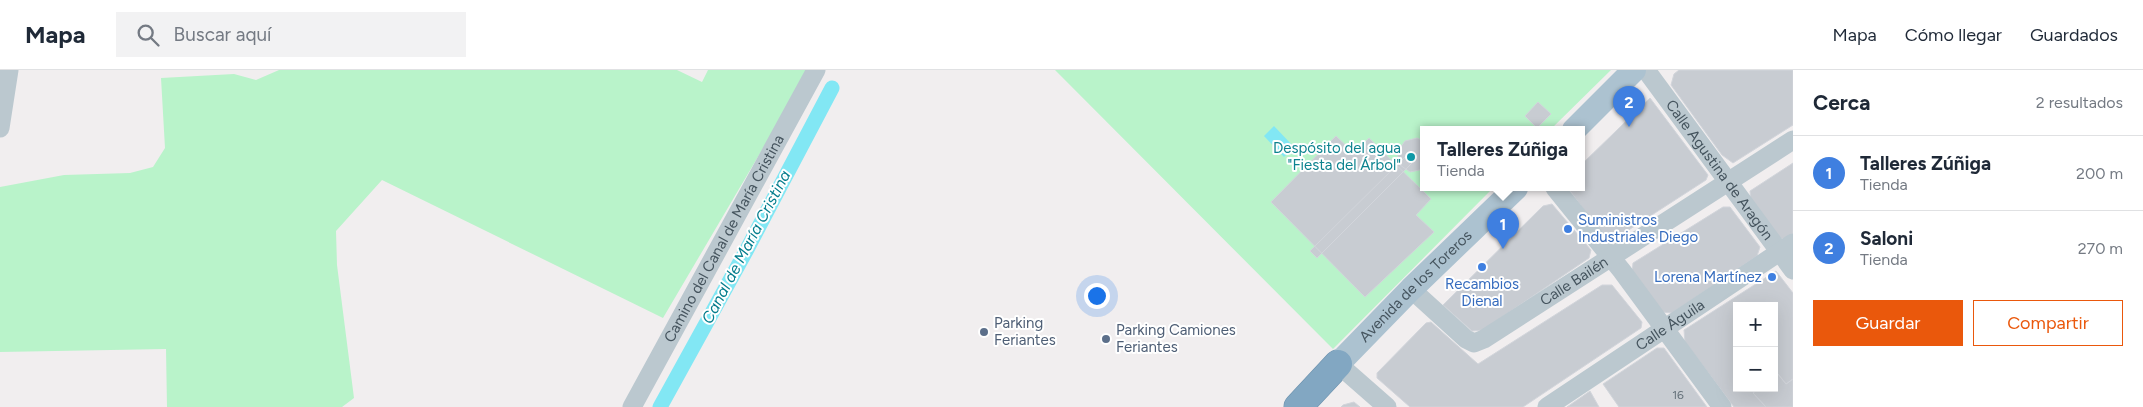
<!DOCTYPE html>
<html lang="es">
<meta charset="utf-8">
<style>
body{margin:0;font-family:Figtree,sans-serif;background:#f2f2f3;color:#1f2937}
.controls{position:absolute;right:15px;bottom:15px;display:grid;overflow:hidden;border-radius:0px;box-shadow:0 5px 20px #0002}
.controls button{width:45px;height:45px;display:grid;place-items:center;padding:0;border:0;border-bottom:1px solid #e0e1e3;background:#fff;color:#1f2937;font:25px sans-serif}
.you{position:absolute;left:1096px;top:225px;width:18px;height:18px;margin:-12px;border:4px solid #fff;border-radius:50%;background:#1a73e8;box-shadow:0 0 0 8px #1a73e833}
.badge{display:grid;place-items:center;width:32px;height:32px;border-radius:50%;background:#ea580c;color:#fff;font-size:16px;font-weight:700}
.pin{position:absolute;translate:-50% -41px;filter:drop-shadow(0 1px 2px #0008)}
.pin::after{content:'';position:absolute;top:26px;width:18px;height:15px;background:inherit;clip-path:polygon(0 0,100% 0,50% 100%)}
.popup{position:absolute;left:1420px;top:56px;width:165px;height:65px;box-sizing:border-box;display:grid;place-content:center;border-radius:0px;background:#fff;filter:drop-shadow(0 1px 4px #0005);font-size:16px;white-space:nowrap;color:#747a83}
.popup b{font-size:19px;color:#1f2937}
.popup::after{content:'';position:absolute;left:50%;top:100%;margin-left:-10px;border:10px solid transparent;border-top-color:#fff}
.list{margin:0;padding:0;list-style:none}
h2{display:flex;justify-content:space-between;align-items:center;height:65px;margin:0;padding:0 20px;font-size:21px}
h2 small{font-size:16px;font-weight:400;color:#747a83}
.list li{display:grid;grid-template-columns:32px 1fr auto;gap:15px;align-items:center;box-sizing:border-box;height:75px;padding:0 20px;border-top:1px solid #e0e1e3}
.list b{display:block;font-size:19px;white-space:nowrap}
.list p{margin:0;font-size:16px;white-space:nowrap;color:#747a83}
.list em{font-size:16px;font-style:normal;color:#747a83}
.actions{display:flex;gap:10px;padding:15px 20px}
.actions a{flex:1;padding:11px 0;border:1px solid #ea580c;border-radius:0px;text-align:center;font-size:18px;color:#ea580c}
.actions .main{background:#ea580c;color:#fff}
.icon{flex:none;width:28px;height:28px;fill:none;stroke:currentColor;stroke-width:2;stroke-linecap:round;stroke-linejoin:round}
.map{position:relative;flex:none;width:1793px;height:337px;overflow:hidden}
header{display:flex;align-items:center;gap:30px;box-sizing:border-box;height:70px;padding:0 25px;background:#fff;border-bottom:1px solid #e0e1e3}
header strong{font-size:24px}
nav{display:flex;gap:28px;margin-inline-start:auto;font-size:18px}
.search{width:350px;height:45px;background:#f2f2f3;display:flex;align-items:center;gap:12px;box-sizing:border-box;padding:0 18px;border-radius:0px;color:#747a83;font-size:19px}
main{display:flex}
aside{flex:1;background:#fff}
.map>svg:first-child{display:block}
</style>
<header>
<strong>Mapa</strong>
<div class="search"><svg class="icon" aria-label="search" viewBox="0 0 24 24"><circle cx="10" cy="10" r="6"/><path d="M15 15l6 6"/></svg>Buscar aquí</div>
<nav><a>Mapa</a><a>Cómo llegar</a><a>Guardados</a></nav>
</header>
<main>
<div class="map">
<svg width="1793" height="337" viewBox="0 0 1793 337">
<rect width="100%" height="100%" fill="#f1eeef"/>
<path fill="#b9f3ca" d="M279,0H677L702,12L708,0H809L663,248L382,110L336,161L337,195L354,328L342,337H167L166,279L0,282V117L64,105L130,103L153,97L165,78L161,8L234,4L256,10Z
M1055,0H1611L1550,60H1424V118H1493L1333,279Z"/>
<path fill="#82e7f4" d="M1274,56L1294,77L1284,87L1264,66Z"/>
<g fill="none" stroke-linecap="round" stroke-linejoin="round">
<path stroke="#82e7f4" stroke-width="15" d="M660,337L745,183L832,18"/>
</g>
<path fill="#c8ccd2" stroke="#d2d5db" d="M1679,0H1793V55L1733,93L1722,85L1671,15L1674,4Z
M1650,28L1708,105L1706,110L1610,172L1604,168L1568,118H1582V94Z
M1538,32L1551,44L1537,58L1525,46Z
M1336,66L1354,83L1369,68L1431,129L1416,145L1434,162L1365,227L1271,132Z
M1417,68L1424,71V99L1410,102L1400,95L1397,82L1405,71Z
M1406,86L1412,93L1317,188L1310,181Z
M1793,93V164L1787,168L1779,169L1751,131L1750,121Z
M1552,134L1591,180L1589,188L1483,260L1472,261L1443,235L1543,136Z
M1723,137H1730L1760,177L1757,186L1672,243L1662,242L1632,203L1633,193Z
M1776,201L1793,223V309L1786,314L1778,304L1774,307V236H1737V318H1759L1753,323L1766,337H1734L1685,272L1684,260Z
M1602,215H1612L1642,252L1641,258L1523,337H1410L1377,308V303L1426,253L1431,252L1478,294Z
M1657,278H1664L1707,337H1619L1603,314Z
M1778,304L1786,314L1793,309V337H1766L1753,323L1759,318H1774V307Z
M1590,321L1599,337H1567Z
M1354,332L1360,337H1341L1343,335Z"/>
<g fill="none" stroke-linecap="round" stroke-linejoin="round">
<g stroke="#6d92ae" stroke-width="29">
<path id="highway" d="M1298,337L1338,294"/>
</g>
<g stroke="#bbc8cf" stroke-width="19">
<path id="s1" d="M1646,0L1793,200"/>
<path d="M0,58L9,0"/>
<path d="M1555,118L1622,201L1722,337"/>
<path id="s2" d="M1411,219L1466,269L1474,273L1484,269L1793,70"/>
<path d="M1338,294L1387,337"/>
<path id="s3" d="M632,337L816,0"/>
<path id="s4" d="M1547,337L1793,173"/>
</g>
<g stroke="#acc2d0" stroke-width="24">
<path d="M1574,60L1634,0"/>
<path id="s5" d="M1338,294L1411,219L1516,118"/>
</g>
<use href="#highway" stroke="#82a7c2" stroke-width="28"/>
</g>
<circle fill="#0f9aa8" stroke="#fff" stroke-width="2" cx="1411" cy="87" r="5"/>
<g fill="#3f7fe0" stroke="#fff" stroke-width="2">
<circle cx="1568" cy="159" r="5"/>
<circle cx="1482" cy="197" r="5"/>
<circle cx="1772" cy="207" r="5"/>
</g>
<g fill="#5c6f8a" stroke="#fff" stroke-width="2">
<circle cx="984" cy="262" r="5"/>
<circle cx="1106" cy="269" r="5"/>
</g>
<g text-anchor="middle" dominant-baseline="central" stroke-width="4" stroke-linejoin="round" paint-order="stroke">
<g font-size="12" fill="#66727b">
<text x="1678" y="325">16</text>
</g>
<g font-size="15" fill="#0d838f" stroke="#fff" text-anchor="end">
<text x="1401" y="78">Despósito del agua<tspan x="1401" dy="17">"Fiesta del Árbol"</tspan></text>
</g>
<g font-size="15" fill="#45545e" stroke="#fff">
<text stroke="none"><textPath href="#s1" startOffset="124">Calle Agustina de Aragón</textPath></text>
<text stroke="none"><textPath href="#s3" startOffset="192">Camino del Canal de María Cristina</textPath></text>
<text stroke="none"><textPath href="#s2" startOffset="201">Calle Bailén</textPath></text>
<text stroke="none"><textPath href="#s5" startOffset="110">Avenida de los Toreros</textPath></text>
<text stroke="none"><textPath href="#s4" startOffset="148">Calle Águila</textPath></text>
</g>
<g font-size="15" fill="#366cbe" stroke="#fff" text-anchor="start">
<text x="1578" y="150">Suministros<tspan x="1578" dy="17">Industriales Diego</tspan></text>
<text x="1762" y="207" text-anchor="end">Lorena Martínez</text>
<text x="1482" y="214" text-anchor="middle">Recambios<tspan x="1482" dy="17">Dienal</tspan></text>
</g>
<g font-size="15" fill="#4e5e75" stroke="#fff" text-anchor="start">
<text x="994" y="253">Parking<tspan x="994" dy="17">Feriantes</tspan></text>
<text x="1116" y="260">Parking Camiones<tspan x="1116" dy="17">Feriantes</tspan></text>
</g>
<g font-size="16" font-style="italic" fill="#047d8d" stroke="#fff">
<text transform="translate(746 177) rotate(-62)">Canal de María Cristina</text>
</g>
</g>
</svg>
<div class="controls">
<button>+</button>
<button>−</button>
</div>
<div class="you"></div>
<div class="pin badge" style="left:1503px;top:179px;background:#3f7fe0">1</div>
<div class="popup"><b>Talleres Zúñiga</b>Tienda</div>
<div class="pin badge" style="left:1629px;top:57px;background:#3f7fe0">2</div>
</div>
<aside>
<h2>Cerca<small>2 resultados</small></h2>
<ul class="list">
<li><span class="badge" style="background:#3f7fe0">1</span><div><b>Talleres Zúñiga</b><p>Tienda</p></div><em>200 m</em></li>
<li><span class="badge" style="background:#3f7fe0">2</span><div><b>Saloni</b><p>Tienda</p></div><em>270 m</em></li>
</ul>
<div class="actions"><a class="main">Guardar</a><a>Compartir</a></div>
</aside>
</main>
